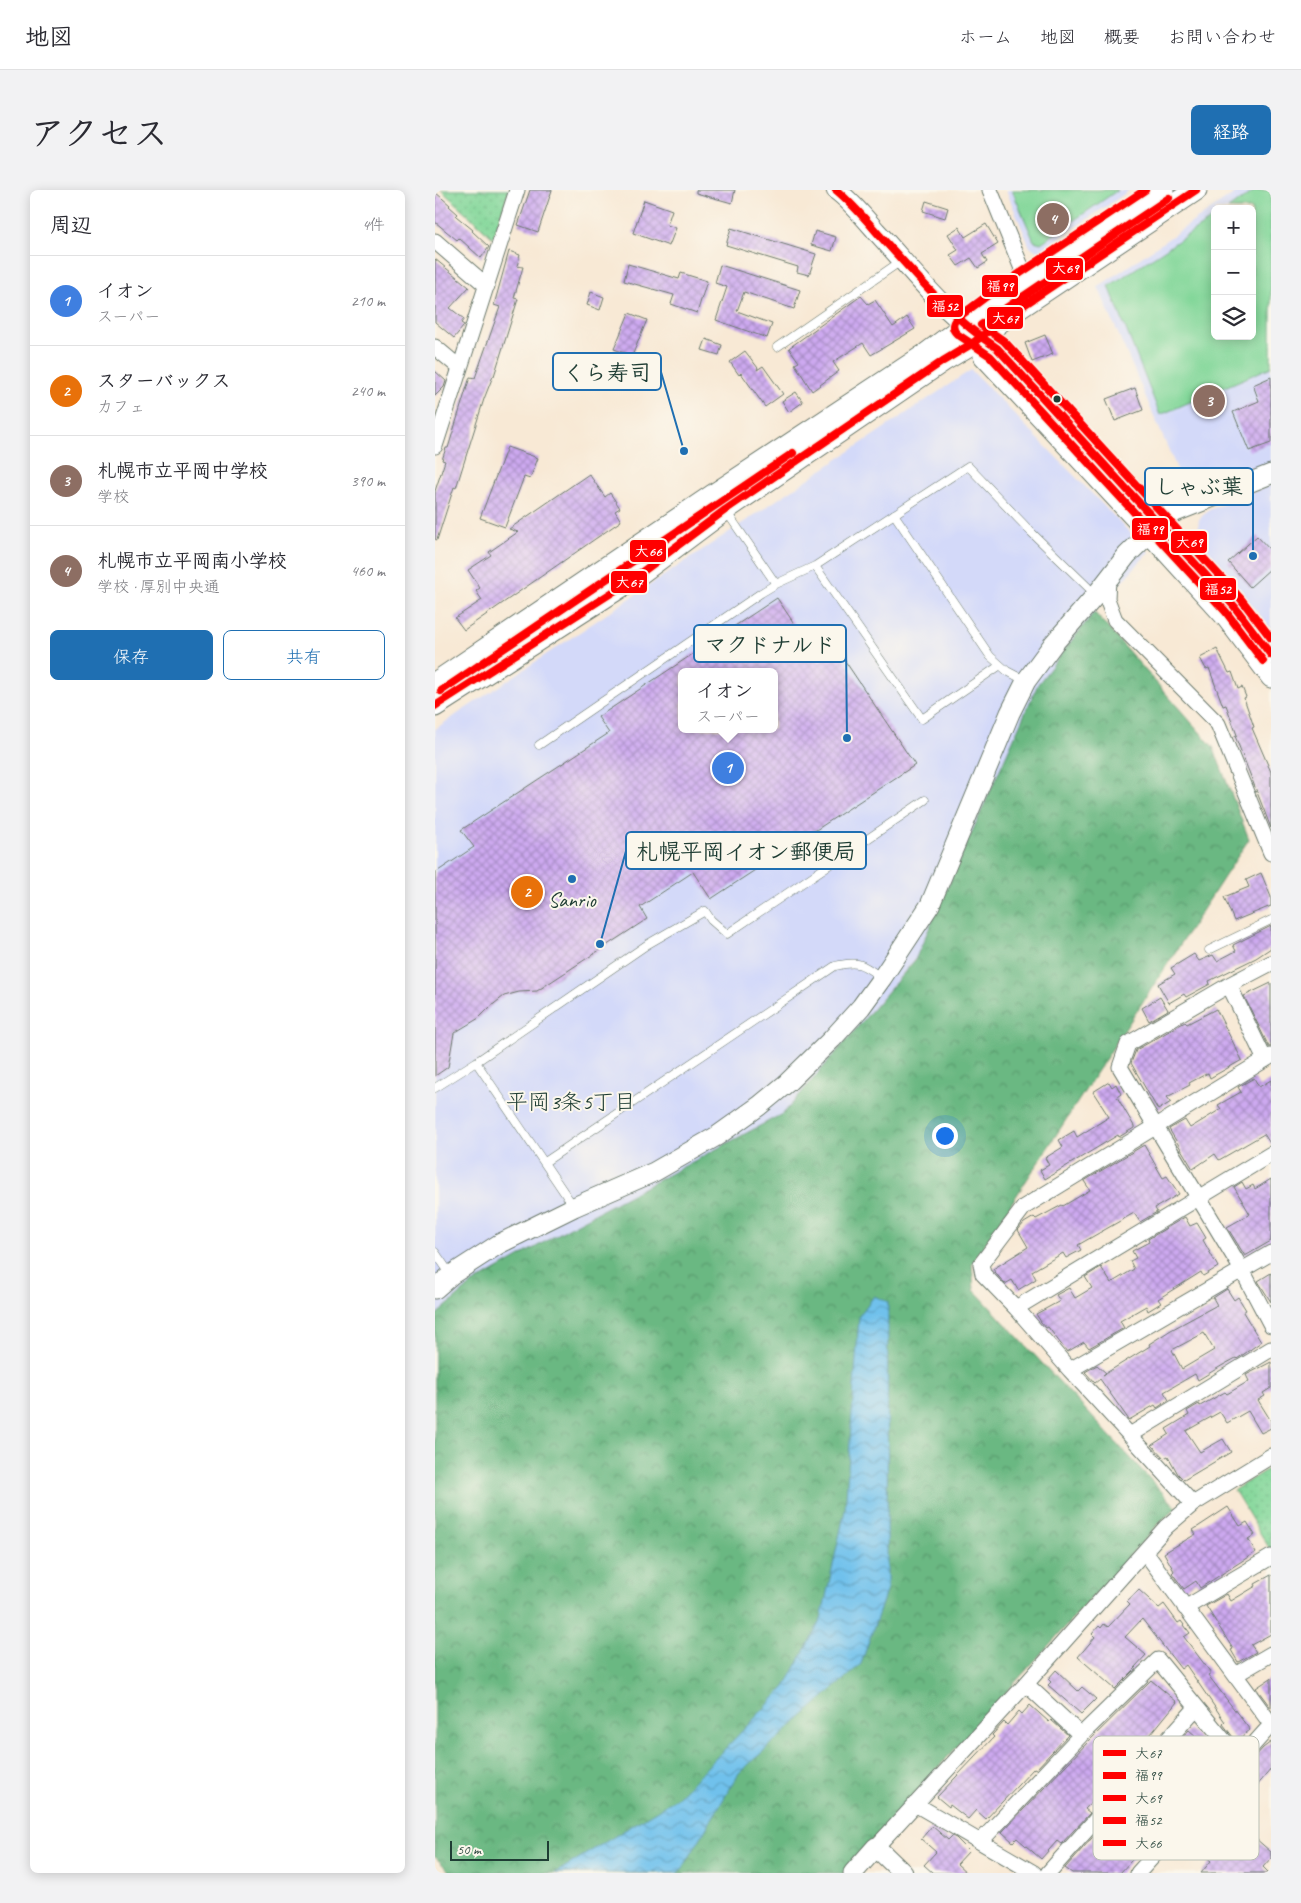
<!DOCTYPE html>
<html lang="ja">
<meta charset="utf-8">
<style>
body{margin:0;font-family:Caveat,"Klee One",sans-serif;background:#f2f2f3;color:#2b2b33}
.controls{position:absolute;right:15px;top:15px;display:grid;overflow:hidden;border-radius:8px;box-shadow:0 2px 12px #0003}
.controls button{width:45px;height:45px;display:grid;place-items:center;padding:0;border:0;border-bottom:1px solid #e1e1e2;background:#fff;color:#2b2b33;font:25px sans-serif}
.scale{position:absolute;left:15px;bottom:12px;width:99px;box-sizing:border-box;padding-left:5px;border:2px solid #1f3d34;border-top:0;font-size:14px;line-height:18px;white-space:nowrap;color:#1f3d34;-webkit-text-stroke:4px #fbf7ec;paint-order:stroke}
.you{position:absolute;left:509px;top:945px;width:18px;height:18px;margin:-12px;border:4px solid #fff;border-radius:50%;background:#1a73e8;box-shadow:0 0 0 8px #1a73e833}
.badge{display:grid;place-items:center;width:32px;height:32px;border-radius:50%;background:#1f6fb2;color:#fff;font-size:16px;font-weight:700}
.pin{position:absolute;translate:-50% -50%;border:2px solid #fff;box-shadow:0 1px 5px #0006}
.popup{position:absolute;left:243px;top:478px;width:100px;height:65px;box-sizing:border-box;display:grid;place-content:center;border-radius:8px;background:#fff;filter:drop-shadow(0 1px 4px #0005);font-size:16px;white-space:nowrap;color:#7c7c81}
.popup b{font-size:19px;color:#2b2b33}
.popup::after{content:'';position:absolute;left:50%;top:100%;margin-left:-10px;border:10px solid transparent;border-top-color:#fff}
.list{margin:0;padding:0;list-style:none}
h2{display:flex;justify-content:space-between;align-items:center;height:65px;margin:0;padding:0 20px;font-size:21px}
h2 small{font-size:16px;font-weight:400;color:#7c7c81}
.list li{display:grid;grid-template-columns:32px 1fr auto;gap:15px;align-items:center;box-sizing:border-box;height:90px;padding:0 20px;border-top:1px solid #e1e1e2}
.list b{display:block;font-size:19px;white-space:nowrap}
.list p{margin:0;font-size:16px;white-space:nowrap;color:#7c7c81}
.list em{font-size:16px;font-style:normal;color:#7c7c81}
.actions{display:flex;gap:10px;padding:15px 20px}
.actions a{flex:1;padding:11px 0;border:1px solid #1f6fb2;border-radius:8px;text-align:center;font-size:18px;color:#1f6fb2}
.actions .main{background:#1f6fb2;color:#fff}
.icon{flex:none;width:28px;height:28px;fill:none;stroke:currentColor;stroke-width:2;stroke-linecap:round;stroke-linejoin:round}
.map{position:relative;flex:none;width:836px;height:1683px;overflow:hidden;border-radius:8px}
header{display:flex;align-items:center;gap:30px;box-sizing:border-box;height:70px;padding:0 25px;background:#fff;border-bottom:1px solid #e1e1e2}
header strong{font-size:24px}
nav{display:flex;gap:28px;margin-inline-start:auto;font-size:18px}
.intro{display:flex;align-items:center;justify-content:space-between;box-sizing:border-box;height:120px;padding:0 30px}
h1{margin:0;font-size:35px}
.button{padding:12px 22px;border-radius:8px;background:#1f6fb2;color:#fff;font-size:18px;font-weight:700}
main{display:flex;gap:30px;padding:0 30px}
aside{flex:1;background:#fff;border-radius:8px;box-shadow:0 2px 12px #0003}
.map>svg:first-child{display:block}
</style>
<header>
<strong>地図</strong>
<nav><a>ホーム</a><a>地図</a><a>概要</a><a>お問い合わせ</a></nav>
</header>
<div class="intro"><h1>アクセス</h1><a class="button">経路</a></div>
<main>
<aside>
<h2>周辺<small>4件</small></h2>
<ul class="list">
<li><span class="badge" style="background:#3f7fe0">1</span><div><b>イオン</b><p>スーパー</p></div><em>210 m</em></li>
<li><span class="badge" style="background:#e8710a">2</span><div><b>スターバックス</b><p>カフェ</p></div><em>240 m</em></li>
<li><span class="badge" style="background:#8d6e63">3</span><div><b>札幌市立平岡中学校</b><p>学校</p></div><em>390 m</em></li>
<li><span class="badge" style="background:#8d6e63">4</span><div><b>札幌市立平岡南小学校</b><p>学校 · 厚別中央通</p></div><em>460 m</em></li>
</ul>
<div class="actions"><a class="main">保存</a><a>共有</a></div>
</aside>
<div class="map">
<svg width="836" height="1683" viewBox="0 0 836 1683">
<defs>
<pattern id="forest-crowns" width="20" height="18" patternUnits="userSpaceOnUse" patternTransform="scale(1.25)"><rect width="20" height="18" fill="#6ab882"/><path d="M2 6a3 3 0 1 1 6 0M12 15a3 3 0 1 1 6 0" fill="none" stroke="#57976b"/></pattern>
<pattern id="park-dots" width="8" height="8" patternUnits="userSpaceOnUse" patternTransform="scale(1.25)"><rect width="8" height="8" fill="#83d79a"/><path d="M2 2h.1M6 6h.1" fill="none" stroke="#71b985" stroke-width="1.8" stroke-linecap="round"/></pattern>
<pattern id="water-waves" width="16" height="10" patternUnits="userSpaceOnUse" patternTransform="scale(1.25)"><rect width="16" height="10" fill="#70c1ec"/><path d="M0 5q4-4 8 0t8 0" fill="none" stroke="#5b9ec0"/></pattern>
<pattern id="building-cross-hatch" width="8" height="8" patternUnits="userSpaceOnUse" patternTransform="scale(1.25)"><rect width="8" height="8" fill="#cda9f0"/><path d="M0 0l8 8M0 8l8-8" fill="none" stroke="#a68bc3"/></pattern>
</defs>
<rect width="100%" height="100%" fill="#fbf7ec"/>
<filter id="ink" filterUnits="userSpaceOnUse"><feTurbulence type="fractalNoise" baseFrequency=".02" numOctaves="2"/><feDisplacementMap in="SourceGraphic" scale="10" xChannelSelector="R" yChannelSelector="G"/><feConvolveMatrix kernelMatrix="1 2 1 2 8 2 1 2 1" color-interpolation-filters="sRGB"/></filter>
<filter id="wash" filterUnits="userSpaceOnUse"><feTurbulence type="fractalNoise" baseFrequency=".0096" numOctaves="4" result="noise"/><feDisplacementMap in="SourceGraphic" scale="20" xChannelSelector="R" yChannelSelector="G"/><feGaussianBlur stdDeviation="1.12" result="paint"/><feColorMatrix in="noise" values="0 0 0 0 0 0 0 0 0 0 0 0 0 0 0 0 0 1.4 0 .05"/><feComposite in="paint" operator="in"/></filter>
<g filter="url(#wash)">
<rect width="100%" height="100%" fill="#f8e9d5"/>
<path fill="#d3d9f9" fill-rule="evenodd" d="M571,0H695L604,62L595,57Z
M804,0H836V276L755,309L663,97ZM780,19H817V146H780Z
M536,180L714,362L659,422L603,494L480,769L349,923L137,1036L37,1094L0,1126V539ZM247,482H339V539H247Z
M836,295V439L770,358L762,344L764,329L774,320Z"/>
<path fill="#83d79a" stroke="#518a67" d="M577,0H683L606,53L599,51Z
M821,0H836V177L725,225L674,96L780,27V146H817V19H793Z"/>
<path fill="url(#forest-crowns)" stroke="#447a5b" d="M659,422L778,557L814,649L537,1074L539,1100L742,1318L727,1330L408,1683H16L0,1667V1126L37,1094L137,1036L349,923L480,770L603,494Z"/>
<path fill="url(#park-dots)" stroke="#518a67" d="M6,0H74L58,48Z
M836,1277V1361L799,1300Z"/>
<path fill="url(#water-waves)" stroke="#487f90" d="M439,1106L453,1112L452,1399L426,1474L304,1583L248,1678L242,1683H120L242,1608L350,1497L386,1429L410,1320L424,1126Z"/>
<g id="blocks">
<path fill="url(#building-cross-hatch)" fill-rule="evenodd" d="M95,0H117L103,42L83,35Z
M261,0H300L297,13L261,3Z
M0,2L15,15L14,16L23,24L21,26L38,40L37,41L54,57L46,68L24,48L22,50L0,32Z
M209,10L237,20L232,35L241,38L234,56L198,43Z
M491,11L513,18L510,28L488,21Z
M551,34L563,54L547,64L552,72L543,78L536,68L523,76L515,65L523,60L513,44L524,37L530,47Z
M296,38L381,64L374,85L362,82L363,77L291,55Z
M380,41L401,47L397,61L376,55Z
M74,61L85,65L82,76L88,77L79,108L83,109L59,186H58L49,209L21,298L19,297L2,350L0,349V301L10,271L7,270L11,258H13L35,187L40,188L65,117L59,115Z
M0,69L34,97L15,118L29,129L26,133L29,135L28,137L19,148L0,132Z
M193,74L244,89L246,83L272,91L262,123L236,114L239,105L189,91Z
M285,75L365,100L359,119L309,102L302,121L337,134L332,148L281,130L292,97L280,93Z
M156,102L169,107L165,120L152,115Z
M426,106L433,114L440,110L458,137L472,127L480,139L436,165L428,153L398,172L404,181L377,201L360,174L364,172L354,158Z
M194,123L212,130L197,166L179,159Z
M610,145L618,164L597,172L590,153Z
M271,149L287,155L284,165L267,160Z
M310,161L323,178L322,180L328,176L348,204L330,217L306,183L304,185L295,172Z
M0,181L11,191L9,197L0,206Z
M836,187V253L814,261L798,222L824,211L818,195Z
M700,198L708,220L680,231L671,209Z
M361,202L368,212L354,222L347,211Z
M72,257L103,268L95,289L89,287L70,337L45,328Z
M154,284L170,307L175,303L185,318L180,321L186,331L29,440L20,428L47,410L41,401L45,398L33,380L56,365L54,362L83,342L74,339Z
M822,346L836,361V378L815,397L793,372Z
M342,408L384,471L402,459L480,575L276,709L258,682L205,717L212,729L102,801L84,802L69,806L55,817L44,828L19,843L13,877L0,886V683L39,657L26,640L174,543L163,527ZM247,482H339V539H247Z
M782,459L794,483L797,482L803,499L807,497L811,507L809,508L819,537L817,538L836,582V638L800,546L802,545L791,515L788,516L774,478L771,479L765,468Z
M826,683L836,707V716L799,731L789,707L814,697L811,690Z
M836,736V758L821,768L774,791L775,794L751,807L749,804L734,813L723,794L740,784L736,778L759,764L764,771L778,765L782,771L801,761L798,755Z
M836,793V857H834L809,806Z
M725,807L733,820L714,831L707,818Z
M781,819L807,870L775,888L773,883L754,893L755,895L732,907L736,912L723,920L696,873L701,860L750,832L752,834Z
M819,888L824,897L836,890V955L829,944L784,970L780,964L758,979L734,939L750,930L755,938L786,919L783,915L806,902L803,897Z
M674,892L677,897L681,894L686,904L682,907L699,936V938L684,947L683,945L610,989L605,980L614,975L610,968L628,957L624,950L639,941L642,947L674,927L658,902Z
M709,955L728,988L732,986L744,1004L720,1018L722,1022L705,1032L699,1023L643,1055L646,1060L631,1068L628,1063L597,1081L601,1089L583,1100L577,1090L570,1094L563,1086L558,1079L593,1057L583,1040L589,1033L599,1027L601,1029L627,1015L628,1016L655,1000L649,991Z
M836,989V1051L810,1066L792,1037L815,1024L799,997L807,992L811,999L818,995L820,999Z
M750,1027L755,1036L762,1033L771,1048L768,1050L783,1077L768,1086L766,1082L739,1099L723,1109L726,1113L713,1121L711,1116L685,1131L689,1138L654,1158L649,1152L632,1162L613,1137L611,1138L606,1132L601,1124L625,1111L621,1105L634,1098L640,1108L657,1098L650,1087L666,1077L676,1093L699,1079L695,1071L701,1068L697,1061L714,1052L713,1049Z
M836,1083V1112L823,1091Z
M792,1099L799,1110L803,1107L811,1120L808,1122L826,1152L802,1169L801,1168L788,1175L763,1190L760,1184L729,1202L734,1210L722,1218L720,1215L694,1230L665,1189L660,1193L650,1182L662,1175L671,1183L668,1185L715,1156L714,1154L736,1140L782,1115L778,1108ZM769,1143L779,1160L747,1179L737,1160Z
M836,1172V1198L828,1203L830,1206L823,1210L836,1231V1238L826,1243L813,1221L792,1233L785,1222L751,1241L765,1262L788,1249L796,1262L749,1290L743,1284L733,1266L729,1268L717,1255L734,1244L731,1239L754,1225L752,1221L764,1214L765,1216L790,1202L792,1204L814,1191L811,1185Z
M793,1317L805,1336L812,1332L820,1345L813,1349L821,1362L765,1398L761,1391L749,1399L737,1383L739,1381L729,1363L761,1344L758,1340Z
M836,1385V1444L816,1455L821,1462L803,1472L796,1460L798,1459L771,1416L792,1404L796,1411L821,1396L820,1394Z
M704,1400L724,1418L729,1414L743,1433L746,1431L755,1443L749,1447L776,1483L773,1485L815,1540L801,1551L788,1534L790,1532L751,1475L746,1479L707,1429L690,1447L711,1465L700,1477L701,1478L680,1499L643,1467L660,1447L657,1444L664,1436L666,1438L669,1434L673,1437L695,1414L692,1411Z
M621,1480L643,1501L647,1497L661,1509L646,1524L613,1495L616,1492L613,1489Z
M836,1488V1518L821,1498Z
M716,1490L742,1512L707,1555L709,1557L650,1619L655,1623L626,1654L622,1651L606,1669L582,1648L578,1652L567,1642L653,1552Z
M595,1515L614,1532L616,1530L633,1545L601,1579L599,1578L551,1629L541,1620L533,1629L515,1615L514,1617L502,1607L559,1547L557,1545L569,1532L572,1535L584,1521L587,1524Z
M754,1540L769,1553L764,1558L786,1577L776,1587L774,1586L685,1683H637L630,1678Z
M836,1552V1579L796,1627L836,1662V1668L828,1677L834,1683H766L776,1671L748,1647L828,1558Z
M497,1636L513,1650L517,1646L521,1648L534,1661L522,1674L532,1683H498L489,1675L501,1662L486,1649Z"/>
</g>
</g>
<g filter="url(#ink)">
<use href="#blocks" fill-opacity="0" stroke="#6b796c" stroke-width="1"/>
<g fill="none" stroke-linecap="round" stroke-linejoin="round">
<g stroke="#6b796c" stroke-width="9">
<path id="service" d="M342,157L466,71
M291,321L341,394
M459,324L555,466L572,481L591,491
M380,376L487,529L564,476
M104,555L326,403L341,394L380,376L533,276L596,342L661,405
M774,760L836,730
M0,898L41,872
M110,972L400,776C424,770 427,774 447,788
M139,1017L41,872L213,754L270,721L276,730L292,744L490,610
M0,1062L16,1085"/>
</g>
<g stroke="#6b796c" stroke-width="17">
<path id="minor" d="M555,0L592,91
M0,51L52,96
M0,157L25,178
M0,256L82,0
M673,389L672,409L680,430L783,534L836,663
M836,773L794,795L693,854L685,877L807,1080L836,1135
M794,795L830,870
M581,1118L836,964
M635,1180L836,1063
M695,1245L836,1159
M758,1314L635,1180L581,1118L548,1084L546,1074L589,1017L836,866
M710,1362L836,1534
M750,1418L836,1367
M800,1485L836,1464
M591,1494L646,1545
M480,1614L599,1683
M546,1651L646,1545L723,1470L805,1570
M441,1657L591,1494L731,1337L758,1314L836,1266
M613,1683L761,1518
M703,1683L836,1535"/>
</g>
<g stroke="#6b796c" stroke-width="21">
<path id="tertiary" d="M401,0C416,11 429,27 441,41C479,82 513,129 562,158L799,416L836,465
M545,148L548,166L729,360L791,428L836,488
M0,1099L16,1085L64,1054L139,1017L219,982L282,946L324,916L352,893L397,849L426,817L447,788L495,715L575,523L591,491L619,453L661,405L692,365L733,325L836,284
M418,1683L441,1657L468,1683"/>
</g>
<g stroke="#6b796c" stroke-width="23">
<path id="secondary" d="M0,493L278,305L491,164L566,108L728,0
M0,516L195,391L290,320L508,171L538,153L574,125L761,0"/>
</g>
<use href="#service" stroke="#fff" stroke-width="8"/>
<use href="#minor" stroke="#fff" stroke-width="15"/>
<use href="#tertiary" stroke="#fff" stroke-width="19"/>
<use href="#secondary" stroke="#fff" stroke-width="21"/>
<g stroke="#fbf7ec" stroke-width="11">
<path id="bus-1" d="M0,516L195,391L290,320L508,171L538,153L574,125L761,0"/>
</g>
<g stroke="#fbf7ec" stroke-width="11">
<path id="bus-2" d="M710,0L560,100L521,129C517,134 517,139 522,144L555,166L791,422L828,471"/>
</g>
<g stroke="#fbf7ec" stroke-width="11">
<path id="bus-3" d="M734,8L546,135L569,151L806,409L836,448"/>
</g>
<g stroke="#fbf7ec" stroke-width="11">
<path id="bus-4" d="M401,0C418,14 432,31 446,47C483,87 516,128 562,158L799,416L836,465"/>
</g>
<g stroke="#fbf7ec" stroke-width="11">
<path id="bus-5" d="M6,501L358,263"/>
</g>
<use href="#bus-1" stroke="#f00" stroke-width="8"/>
<use href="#bus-2" stroke="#f00" stroke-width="8"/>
<use href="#bus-3" stroke="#f00" stroke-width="8"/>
<use href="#bus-4" stroke="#f00" stroke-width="8"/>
<use href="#bus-5" stroke="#f00" stroke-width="8"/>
</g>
</g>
<circle fill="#1f3d34" stroke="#fbf7ec" stroke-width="2" cx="622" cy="209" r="4.5"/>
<circle fill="#1f6fb2" stroke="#fbf7ec" stroke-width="2" cx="137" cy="689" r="5"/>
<g text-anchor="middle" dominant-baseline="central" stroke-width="4" stroke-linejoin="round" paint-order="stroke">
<g font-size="21" fill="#1f3d34" stroke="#fbf7ec">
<text x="137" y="710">Sanrio</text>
</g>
<g font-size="22" fill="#1f3d34" stroke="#fbf7ec">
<text x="136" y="912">平岡3条5丁目</text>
</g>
</g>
<rect x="658" y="1546" width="166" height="124" rx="8" fill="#fbf7ec" stroke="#b9bfb5" stroke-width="1"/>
<rect x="668" y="1560" width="23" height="6" fill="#f00"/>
<rect x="668" y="1582" width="23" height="7" fill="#f00"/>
<rect x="668" y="1605" width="23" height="6" fill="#f00"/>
<rect x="668" y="1627" width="23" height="7" fill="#f00"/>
<rect x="668" y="1650" width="23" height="6" fill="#f00"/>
<g font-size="14" fill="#1f3d34">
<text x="700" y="1568">大67</text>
<text x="700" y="1590">福99</text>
<text x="700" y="1613">大69</text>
<text x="700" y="1635">福52</text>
<text x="700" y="1658">大66</text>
</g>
<path fill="none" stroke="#1f6fb2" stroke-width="2" d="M249 261L226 182M818 366L818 297M412 548L411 454M165 754L191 661"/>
<g fill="#1f6fb2" stroke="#fbf7ec" stroke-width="2">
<circle cx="249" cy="261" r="5"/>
<circle cx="818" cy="366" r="5"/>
<circle cx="412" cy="548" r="5"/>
<circle cx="165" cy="754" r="5"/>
</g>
<g fill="#fbf7ec" stroke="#1f6fb2" stroke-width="2">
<rect x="118" y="163" width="108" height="37" rx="5"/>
<rect x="710" y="278" width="108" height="37" rx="5"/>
<rect x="259" y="435" width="152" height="37" rx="5"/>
<rect x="191" y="642" width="240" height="37" rx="5"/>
</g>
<g font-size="22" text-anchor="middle" font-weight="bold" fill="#1f3d34">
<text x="172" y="190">くら寿司</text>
<text x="764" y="304">しゃぶ葉</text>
<text x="335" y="462">マクドナルド</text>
<text x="311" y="669">札幌平岡イオン郵便局</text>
</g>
<g stroke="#fbf7ec" stroke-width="2">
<rect x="610" y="67" width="39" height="24" rx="5" fill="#f00"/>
<rect x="546" y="84" width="38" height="24" rx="5" fill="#f00"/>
<rect x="491" y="104" width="38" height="24" rx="5" fill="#f00"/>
<rect x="551" y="116" width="38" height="24" rx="5" fill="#f00"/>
<rect x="696" y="327" width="38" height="24" rx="5" fill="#f00"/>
<rect x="735" y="340" width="38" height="24" rx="5" fill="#f00"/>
<rect x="194" y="349" width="38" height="24" rx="5" fill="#f00"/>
<rect x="175" y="380" width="38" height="24" rx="5" fill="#f00"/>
<rect x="764" y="387" width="38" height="24" rx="5" fill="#f00"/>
</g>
<g font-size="14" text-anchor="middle" font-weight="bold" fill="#fff">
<text x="630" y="83">大69</text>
<text x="565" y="101">福99</text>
<text x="510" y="121">福52</text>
<text x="570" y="133">大67</text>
<text x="715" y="344">福99</text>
<text x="754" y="357">大69</text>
<text x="213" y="366">大66</text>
<text x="194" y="397">大67</text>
<text x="783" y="404">福52</text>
</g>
</svg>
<div class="controls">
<button>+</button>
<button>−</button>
<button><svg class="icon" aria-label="layers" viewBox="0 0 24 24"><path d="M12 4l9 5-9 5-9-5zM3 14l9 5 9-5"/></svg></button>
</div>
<div class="scale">50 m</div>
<div class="you"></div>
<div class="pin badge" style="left:293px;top:578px;background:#3f7fe0">1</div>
<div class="popup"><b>イオン</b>スーパー</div>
<div class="pin badge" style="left:92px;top:702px;background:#e8710a">2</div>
<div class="pin badge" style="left:774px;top:211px;background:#8d6e63">3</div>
<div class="pin badge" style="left:618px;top:29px;background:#8d6e63">4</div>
</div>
</main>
